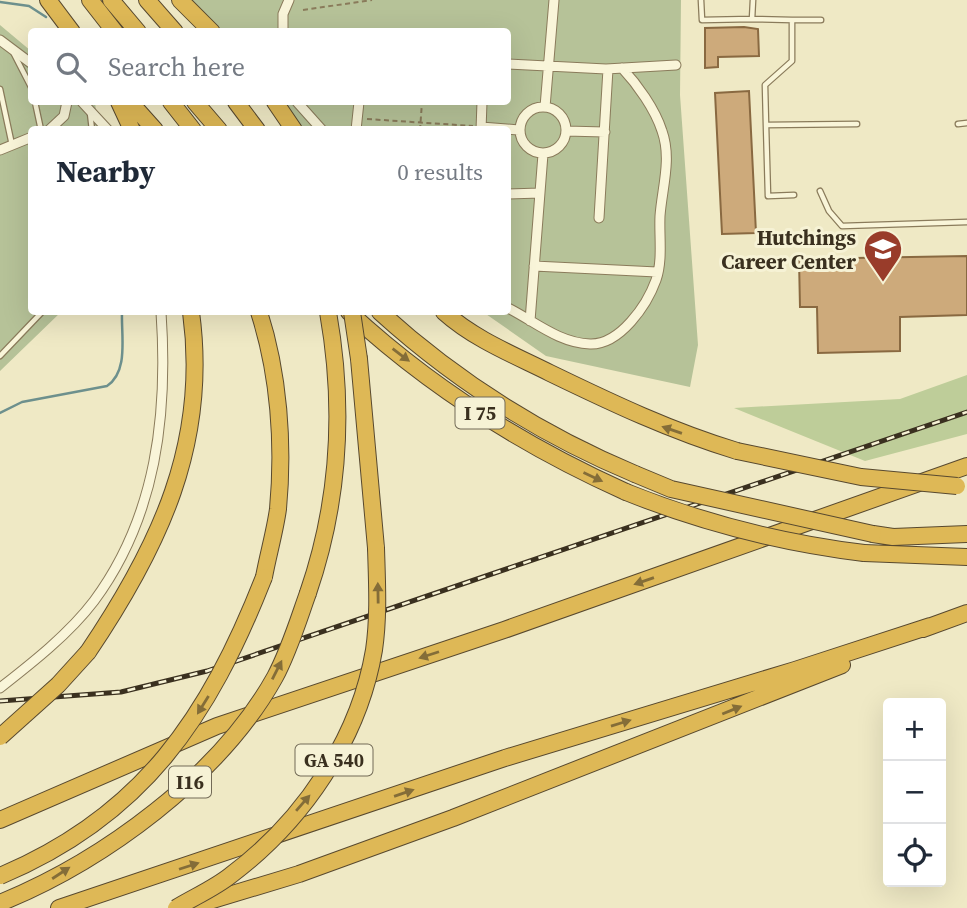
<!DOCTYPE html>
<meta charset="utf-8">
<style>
body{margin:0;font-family:"Source Serif 4",serif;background:#f2f2f3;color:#1f2937}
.controls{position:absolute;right:21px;bottom:21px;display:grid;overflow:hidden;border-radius:7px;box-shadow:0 7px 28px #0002}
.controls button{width:63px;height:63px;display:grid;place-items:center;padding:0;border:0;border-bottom:2px solid #e0e1e3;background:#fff;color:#1f2937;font:35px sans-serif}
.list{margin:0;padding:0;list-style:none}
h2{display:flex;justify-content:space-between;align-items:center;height:91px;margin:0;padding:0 28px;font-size:30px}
h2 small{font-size:23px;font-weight:400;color:#747a83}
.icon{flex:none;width:38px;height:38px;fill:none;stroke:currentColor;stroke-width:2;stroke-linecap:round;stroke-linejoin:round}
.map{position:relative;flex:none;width:967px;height:908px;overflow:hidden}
.search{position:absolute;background:#fff;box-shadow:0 7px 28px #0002;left:28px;top:28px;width:483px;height:77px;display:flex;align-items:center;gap:18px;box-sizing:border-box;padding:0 24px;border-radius:7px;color:#747a83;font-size:26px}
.panel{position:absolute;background:#fff;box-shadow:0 7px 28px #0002;left:28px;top:126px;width:483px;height:189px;border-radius:7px}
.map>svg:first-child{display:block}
</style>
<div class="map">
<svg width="967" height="908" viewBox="0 0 967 908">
<rect width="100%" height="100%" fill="#efe9c5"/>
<path fill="#becd99" d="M967,375V434L865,461L734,408L900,399Z"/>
<path fill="#b6c298" d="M184,0H681L680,95L698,345L690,387L546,356L483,312H508V130L297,129L273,102H508V32L212,31Z
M0,25L31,51L32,102H95L98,129L32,130V312H61L0,371Z"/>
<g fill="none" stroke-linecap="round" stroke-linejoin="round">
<path stroke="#6d908d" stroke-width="2.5" d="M0,2L29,6L46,17
M0,413L22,402L107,386C129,371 121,336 122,312"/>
</g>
<path fill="#cdaa7b" stroke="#896941" stroke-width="2" d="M744,27L758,29L759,56L718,57V67L705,68V28Z
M749,91L756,233L722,234L715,93Z
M967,256V315L900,317V351L818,353L817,307H800L799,259Z"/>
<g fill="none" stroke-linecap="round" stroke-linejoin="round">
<g stroke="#8a7b5b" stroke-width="7">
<path id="lane" d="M701,0L702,20L752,19L753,0
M752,19L792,20
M14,54L32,89
M0,89L12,145
M35,102L41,130
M90,113L92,130
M958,124L967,123
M766,125L765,85L792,61V20H821
M820,191L829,211L842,226L967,222
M794,195L768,196L766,125L857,124
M0,356L42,312"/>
</g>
<g stroke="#8a7b5b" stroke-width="11">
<path id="street" d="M283,32V14L289,0
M0,40L32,64
M508,64L606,69L676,65
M82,102L108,130
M297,102L322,130
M520 130a23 23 0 1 1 46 0a23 23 0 1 1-46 0Z
M545,107L554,0
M481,127L519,130
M49,130L64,116L67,102
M356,130L359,102
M481,130L482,102
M566,131L605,132
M0,150L32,137
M508,194L540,193
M599,218L608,69
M534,266L657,272
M508,308C534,321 559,343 590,344C620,345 647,305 656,280C663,260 659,236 660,216C662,188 672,159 662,131C655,109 637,84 622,68
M530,321L543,154
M0,688C32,663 69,634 94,601C157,516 168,413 161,312"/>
</g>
<g stroke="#58492f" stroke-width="18">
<path id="highway" d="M48,0L72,32
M90,0L115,32
M111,0L138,32
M147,0L175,32
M180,0L212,32
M119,102L132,130
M130,102L155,130
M171,102L193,130
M195,102L219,130
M236,102L257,130
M275,102L294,130
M259,312C279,374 284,444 278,509C275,531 268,555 264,577
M349,312C430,387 526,447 626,492
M380,312C456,381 539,434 635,474
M444,312C474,339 514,355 550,373C612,403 671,431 737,451
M359,359L376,548
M873,534L893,537L967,534
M864,553L967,557
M308,593C340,500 345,408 328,312
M923,629L967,613
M88,652C159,547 209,443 191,312
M0,820L217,726L504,630L967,466
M59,908L505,758L795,670L930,626
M186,908L299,874L453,818L842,665"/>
</g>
<path stroke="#8a7b5b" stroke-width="2" stroke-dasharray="5 3.5" stroke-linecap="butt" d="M303,10L372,0
M367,119L473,126
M420,130L422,102"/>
<use href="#lane" stroke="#f9f5d9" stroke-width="4.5"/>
<use href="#street" stroke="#f9f5d9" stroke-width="9"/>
<use href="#highway" stroke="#deb856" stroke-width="16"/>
<g stroke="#3a301f" stroke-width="5">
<path id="rail" d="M0,701L121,692L207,671L967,412"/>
</g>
<use href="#rail" stroke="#f6f2d5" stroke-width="2.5" stroke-dasharray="8" stroke-linecap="butt"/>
<g stroke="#58492f" stroke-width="18" stroke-linecap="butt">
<path id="highway-bridge" d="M352,312L359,359
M737,451L861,477L957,486
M635,474L671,489L873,534
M626,492C703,523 782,543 864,553
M0,737L58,685L88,652
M0,876C143,816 209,717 264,577
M0,903C103,861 220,776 275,677C289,651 298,621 308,593
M176,908C194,897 215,888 231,875C303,821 359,739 374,650C379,616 377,582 376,548"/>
</g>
<use href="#highway-bridge" stroke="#deb856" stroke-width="16"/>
</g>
<defs><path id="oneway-solid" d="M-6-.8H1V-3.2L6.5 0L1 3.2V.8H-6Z" transform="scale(1.75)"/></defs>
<g fill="#846d38">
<use href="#oneway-solid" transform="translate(401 355) rotate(37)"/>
<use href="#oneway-solid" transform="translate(672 430) rotate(-161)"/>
<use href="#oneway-solid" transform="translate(593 477) rotate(25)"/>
<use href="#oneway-solid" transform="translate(644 581) rotate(161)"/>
<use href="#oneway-solid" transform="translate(378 593) rotate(-91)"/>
<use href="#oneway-solid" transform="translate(429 655) rotate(162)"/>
<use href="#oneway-solid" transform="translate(277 670) rotate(-63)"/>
<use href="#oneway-solid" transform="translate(203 705) rotate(122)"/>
<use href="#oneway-solid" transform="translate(732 710) rotate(-22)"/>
<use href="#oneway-solid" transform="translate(621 723) rotate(-17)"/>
<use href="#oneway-solid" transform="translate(404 793) rotate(-19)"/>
<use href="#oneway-solid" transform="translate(303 803) rotate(-49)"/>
<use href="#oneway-solid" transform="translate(189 866) rotate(-18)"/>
<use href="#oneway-solid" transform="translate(61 873) rotate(-33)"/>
</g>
<defs>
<g id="school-pin" transform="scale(2.0125)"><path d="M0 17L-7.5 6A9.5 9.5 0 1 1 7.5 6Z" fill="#993c2a" stroke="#f6f2d5"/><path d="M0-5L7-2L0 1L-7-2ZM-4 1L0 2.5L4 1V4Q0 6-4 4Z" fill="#fff"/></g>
</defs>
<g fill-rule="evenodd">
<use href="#school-pin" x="883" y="249"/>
</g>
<g text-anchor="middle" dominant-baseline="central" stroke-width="6" stroke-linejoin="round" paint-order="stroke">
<g fill="#f6f2d5" stroke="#726a56" stroke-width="2">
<rect x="455.5" y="397.5" width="49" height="31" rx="5"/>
<rect x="295.5" y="744.5" width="77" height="31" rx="5"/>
<rect x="169" y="766.5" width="42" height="31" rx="5"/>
</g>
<g font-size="19" font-weight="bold" fill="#3a301f">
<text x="480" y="413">I 75</text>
<text x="334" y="760">GA 540</text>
<text x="190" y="782">I16</text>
</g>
<g font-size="21" font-weight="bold" fill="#3a301f" stroke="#f6f2d5" text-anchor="end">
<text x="856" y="237">Hutchings<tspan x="856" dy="24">Career Center</tspan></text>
</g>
</g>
</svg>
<div class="controls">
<button>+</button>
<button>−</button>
<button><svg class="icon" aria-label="locate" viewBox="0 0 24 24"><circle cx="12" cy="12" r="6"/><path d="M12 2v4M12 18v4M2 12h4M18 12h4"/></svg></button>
</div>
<div class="search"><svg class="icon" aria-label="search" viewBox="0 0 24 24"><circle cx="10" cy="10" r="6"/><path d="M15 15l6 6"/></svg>Search here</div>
<section class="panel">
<h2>Nearby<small>0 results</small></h2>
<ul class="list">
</ul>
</section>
</div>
